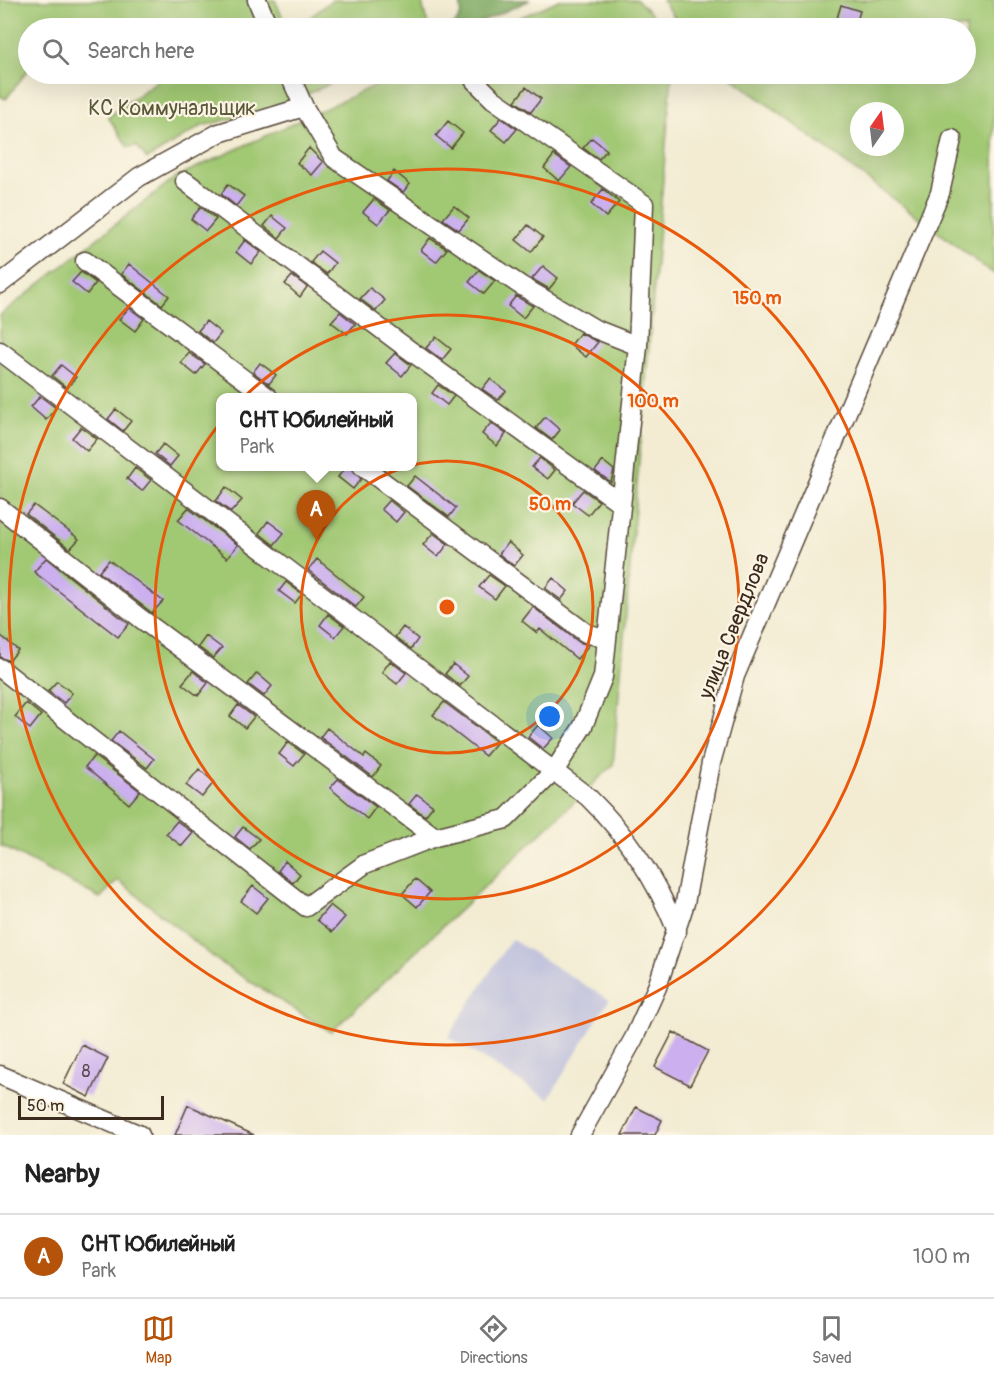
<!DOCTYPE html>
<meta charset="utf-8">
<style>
body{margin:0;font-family:Pangolin,sans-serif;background:#f6f6f6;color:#222}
.compass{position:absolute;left:850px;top:102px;width:54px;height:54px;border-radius:50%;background:#fff;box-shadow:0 6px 24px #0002;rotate:14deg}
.scale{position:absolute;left:18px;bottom:15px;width:146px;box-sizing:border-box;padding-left:6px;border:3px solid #3b2a1e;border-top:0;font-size:16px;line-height:21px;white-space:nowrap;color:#3b2a1e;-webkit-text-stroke:4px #fcf5e5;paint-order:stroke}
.you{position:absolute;left:550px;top:717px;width:21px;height:21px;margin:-15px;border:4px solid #fff;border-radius:50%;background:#1a73e8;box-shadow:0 0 0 9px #1a73e833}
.badge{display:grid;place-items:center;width:39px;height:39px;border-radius:50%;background:#b45309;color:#fff;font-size:20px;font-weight:700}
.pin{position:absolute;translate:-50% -50px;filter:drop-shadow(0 2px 3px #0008)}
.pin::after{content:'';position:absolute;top:32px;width:21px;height:18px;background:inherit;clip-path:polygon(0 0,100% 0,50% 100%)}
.popup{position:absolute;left:216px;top:393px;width:201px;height:78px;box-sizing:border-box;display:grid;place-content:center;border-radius:12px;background:#fff;filter:drop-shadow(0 2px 4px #0005);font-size:20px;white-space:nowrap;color:#767676}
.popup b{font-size:22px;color:#222}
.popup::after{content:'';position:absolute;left:50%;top:100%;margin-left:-12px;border:12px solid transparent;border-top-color:#fff}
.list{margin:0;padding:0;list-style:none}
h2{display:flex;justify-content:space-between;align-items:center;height:78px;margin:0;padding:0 24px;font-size:26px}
h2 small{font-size:20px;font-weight:400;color:#767676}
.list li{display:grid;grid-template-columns:39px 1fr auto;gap:18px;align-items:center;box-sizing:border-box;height:84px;padding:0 24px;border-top:2px solid #e0e0e0}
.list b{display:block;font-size:22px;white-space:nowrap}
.list p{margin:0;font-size:20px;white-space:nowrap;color:#767676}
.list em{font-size:20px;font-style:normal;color:#767676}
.icon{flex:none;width:33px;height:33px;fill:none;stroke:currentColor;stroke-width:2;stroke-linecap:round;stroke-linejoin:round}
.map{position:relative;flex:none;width:994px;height:1135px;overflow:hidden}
.search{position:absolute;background:#fff;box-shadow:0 6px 24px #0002;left:18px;right:18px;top:18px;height:66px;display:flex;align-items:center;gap:15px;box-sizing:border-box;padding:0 21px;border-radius:33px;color:#767676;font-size:22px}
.sheet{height:162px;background:#fff}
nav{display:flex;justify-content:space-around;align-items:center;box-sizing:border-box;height:84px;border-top:2px solid #e0e0e0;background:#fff;font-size:16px;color:#767676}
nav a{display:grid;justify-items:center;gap:3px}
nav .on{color:#b45309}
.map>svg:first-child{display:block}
</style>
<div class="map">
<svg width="994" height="1135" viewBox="0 0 994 1135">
<rect width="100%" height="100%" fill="#fcf5e5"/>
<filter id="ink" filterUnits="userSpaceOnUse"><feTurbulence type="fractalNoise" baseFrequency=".0167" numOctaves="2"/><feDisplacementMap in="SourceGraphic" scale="12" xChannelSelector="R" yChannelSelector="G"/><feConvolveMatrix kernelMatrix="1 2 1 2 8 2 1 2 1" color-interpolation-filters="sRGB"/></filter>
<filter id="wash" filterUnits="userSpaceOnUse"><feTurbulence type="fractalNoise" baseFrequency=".008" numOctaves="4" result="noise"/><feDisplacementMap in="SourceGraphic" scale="24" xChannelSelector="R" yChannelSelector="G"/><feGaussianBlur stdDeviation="1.35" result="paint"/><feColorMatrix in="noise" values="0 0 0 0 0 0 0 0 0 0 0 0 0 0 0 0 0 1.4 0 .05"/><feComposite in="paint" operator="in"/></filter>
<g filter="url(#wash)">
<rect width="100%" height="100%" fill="#f3ecd3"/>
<path fill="#c1c2dd" d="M511,939L609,1000L548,1099L448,1037Z"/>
<path fill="#a1c873" stroke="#6e7948" stroke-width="1.5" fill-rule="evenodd" d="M0,0H275L287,28H28V70L6,99L0,96Z
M332,0H421L429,28H297Z
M559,0H637L666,28H497Z
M662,0H994V274L727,74H966V28H682ZM859,111H895V147H859Z
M153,74H351L282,106L202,126L147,159L137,146L128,147L108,117L157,81Z
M400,74H672L613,765L331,1032L222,964L118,880L100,898L0,845V315L176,177ZM220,398H412V466H220Z"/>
<path fill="#80ac65" stroke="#5e6b42" stroke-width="1.5" d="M459,0H530L468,28H451C460,19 464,13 459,0Z"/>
<g id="blocks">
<path fill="#cbafef" d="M841,5L860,11L855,28H834Z
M526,87L541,99L531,112L515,101Z
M501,118L517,129L506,142L491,130Z
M448,121L463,133L451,148L436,136Z
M592,138L607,150L599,159L583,148Z
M309,148L323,162L312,175L297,163Z
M554,155L571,167L559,181L544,168Z
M394,171L410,184L403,192L387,181Z
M228,184L244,196L236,206L221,194Z
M603,189L619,202L606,217L591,204Z
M374,199L390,210L378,224L363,212Z
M454,206L469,218L459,230L443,219Z
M201,207L216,219L206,231L191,219Z
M272,216L287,228L279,238L264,226Z
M528,225L543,237L531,252L516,240Z
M430,238L447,249L436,262L421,250Z
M245,240L261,252L251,264L236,252Z
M320,251L335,263L327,274L311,262Z
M129,264L169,296L162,305L121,274Z
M543,266L558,278L549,289L532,279Z
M479,270L495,281L484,294L469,282Z
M81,272L96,283L87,294L72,282Z
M292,276L307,287L300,297L285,284Z
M370,288L385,300L376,311L360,299Z
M516,296L533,306L523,318L508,306Z
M129,308L144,319L135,331L119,319Z
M340,312L355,324L347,334L331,322Z
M206,321L221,333L213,343L198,331Z
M580,333L598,342L586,357L571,345Z
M436,337L451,349L442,360L426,348Z
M189,353L205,364L196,375L181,363Z
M395,353L411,365L402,376L386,363Z
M260,363L276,375L269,384L253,372Z
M61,365L76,377L67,388L52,376Z
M490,379L506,391L498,400L482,389Z
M438,385L454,396L447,405L432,393Z
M40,396L56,408L46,420L31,407Z
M116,409L131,421L123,431L108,419Z
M545,417L560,430L552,440L536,428Z
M491,423L506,434L497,446L482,434Z
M81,427L97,439L87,451L72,438Z
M163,444L178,456L170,466L155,454Z
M540,458L555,470L548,479L532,467Z
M603,461L614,470L611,482L595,471Z
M346,466H351L361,479L353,489L338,477Z
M135,468L151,480L142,491L127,479Z
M415,476L456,508L449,517L407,486Z
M226,487L242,500L231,512L216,501Z
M583,490L599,501L588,515L572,503Z
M389,500L404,512L396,522L381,509Z
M34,505L79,539L70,549L26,514Z
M188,508L238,545L227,558L178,520Z
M268,521L284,533L274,545L259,533Z
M433,533L448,544L438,557L423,545Z
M508,542L523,555L514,566L499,554Z
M46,558L129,624L118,637L34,572Z
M317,559L364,597L356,607L308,570Z
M109,560L163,601L152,613L99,572Z
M489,575L505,586L495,599L479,587Z
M553,578L568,591L561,600L545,588Z
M286,582L302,594L295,603L279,591Z
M533,607L579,642L589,645L577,659L540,629L537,633L522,621Z
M328,614L344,626L335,637L320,625Z
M403,627L418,639L411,649L395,637Z
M0,635L18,650L9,661L0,657Z
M206,636L222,648L213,658L198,647Z
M390,661L406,673L397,684L382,672Z
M453,664L468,676L460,686L445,674Z
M193,671L208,683L198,696L182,684Z
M257,673L272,686L264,696L248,684Z
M57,681L72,693L64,703L48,691Z
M444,702L497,742L485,756L433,715Z
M26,703L41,715L30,729L15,717Z
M238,705L254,717L245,728L230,716Z
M538,725L553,738L543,749L528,737Z
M327,728L364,757L366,754L381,766L373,777L320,737Z
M119,731L154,759L147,768L111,741Z
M288,742L304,754L294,766L279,754Z
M94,756L140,791L129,804L85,767Z
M199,769L214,782L202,797L186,785Z
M338,779L376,807L367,819L330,788Z
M417,794L433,806L425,816L409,804Z
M177,821L193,833L182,846L166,834Z
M243,827L259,839L250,849L235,837Z
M285,861L300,874L293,883L278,871Z
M415,879L430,892L417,907L402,894Z
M253,886L268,898L256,913L241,901Z
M330,905L345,917L332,932L317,920Z
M673,1032L708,1051L690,1085L655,1067Z
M82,1045L108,1058L89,1097L63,1084Z
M188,1105L254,1135H175Z
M636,1107L662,1120L655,1135H622Z"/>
</g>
</g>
<g filter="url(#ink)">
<use href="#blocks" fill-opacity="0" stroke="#574739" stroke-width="1.5"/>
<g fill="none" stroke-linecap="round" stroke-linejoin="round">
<g stroke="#574739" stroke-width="21">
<path id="minor" d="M257,0L269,28
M289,74L304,107L334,158L520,285L595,329L638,346
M185,181L397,341L619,502
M85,261L269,398
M0,284L139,177L219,133L304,107
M0,351L588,797C628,836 656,879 677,931
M362,466L586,633L607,639
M0,508L140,618L435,837
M0,668L306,907L365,864L435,837L506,819L555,770L583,726L603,677L638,346L644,204L493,99L474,80
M0,1075L140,1135
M580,1135L634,1038L657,987L685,903L711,763L735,676L940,193L952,139"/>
</g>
<use href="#minor" stroke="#fff" stroke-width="18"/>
</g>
</g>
<g fill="none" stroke="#e8590c" stroke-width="3">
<circle cx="447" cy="607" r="146"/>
<circle cx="447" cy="607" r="292"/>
<circle cx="447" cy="607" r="438"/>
</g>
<g text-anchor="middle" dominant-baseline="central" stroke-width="4.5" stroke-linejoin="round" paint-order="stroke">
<g font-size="18" fill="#5f4b52">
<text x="86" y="1071">8</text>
</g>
<g font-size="21" fill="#5a5938" stroke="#fcf5e5">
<text x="172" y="108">КС Коммунальщик</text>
</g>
<g font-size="21" fill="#3b2a1e" stroke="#fcf5e5">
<text transform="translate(734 626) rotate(-68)">улица Свердлова</text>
</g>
</g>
<circle cx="447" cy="607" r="9" fill="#e8590c" stroke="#fcf5e5" stroke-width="3"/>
<g font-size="18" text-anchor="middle" font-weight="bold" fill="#e8590c" stroke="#fcf5e5" stroke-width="4.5" stroke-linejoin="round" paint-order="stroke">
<text x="757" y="304">150 m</text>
<text x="653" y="407">100 m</text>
<text x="550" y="510">50 m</text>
</g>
</svg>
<svg class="compass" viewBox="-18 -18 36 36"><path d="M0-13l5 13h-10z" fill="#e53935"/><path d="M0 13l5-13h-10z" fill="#767676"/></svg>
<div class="scale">50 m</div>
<div class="you"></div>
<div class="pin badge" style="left:316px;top:540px">A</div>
<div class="popup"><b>СНТ Юбилейный</b>Park</div>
<div class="search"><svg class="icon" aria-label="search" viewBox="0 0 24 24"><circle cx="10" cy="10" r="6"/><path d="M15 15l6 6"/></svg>Search here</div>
</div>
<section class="sheet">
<h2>Nearby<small></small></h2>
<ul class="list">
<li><span class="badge">A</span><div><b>СНТ Юбилейный</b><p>Park</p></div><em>100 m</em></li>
</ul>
</section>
<nav>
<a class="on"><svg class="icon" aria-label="map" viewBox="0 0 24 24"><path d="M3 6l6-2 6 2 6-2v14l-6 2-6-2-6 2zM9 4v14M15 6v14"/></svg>Map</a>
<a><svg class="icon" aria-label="directions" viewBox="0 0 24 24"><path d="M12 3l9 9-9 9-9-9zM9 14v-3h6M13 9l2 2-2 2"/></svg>Directions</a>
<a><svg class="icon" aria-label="saved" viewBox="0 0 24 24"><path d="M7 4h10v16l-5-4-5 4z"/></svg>Saved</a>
</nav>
